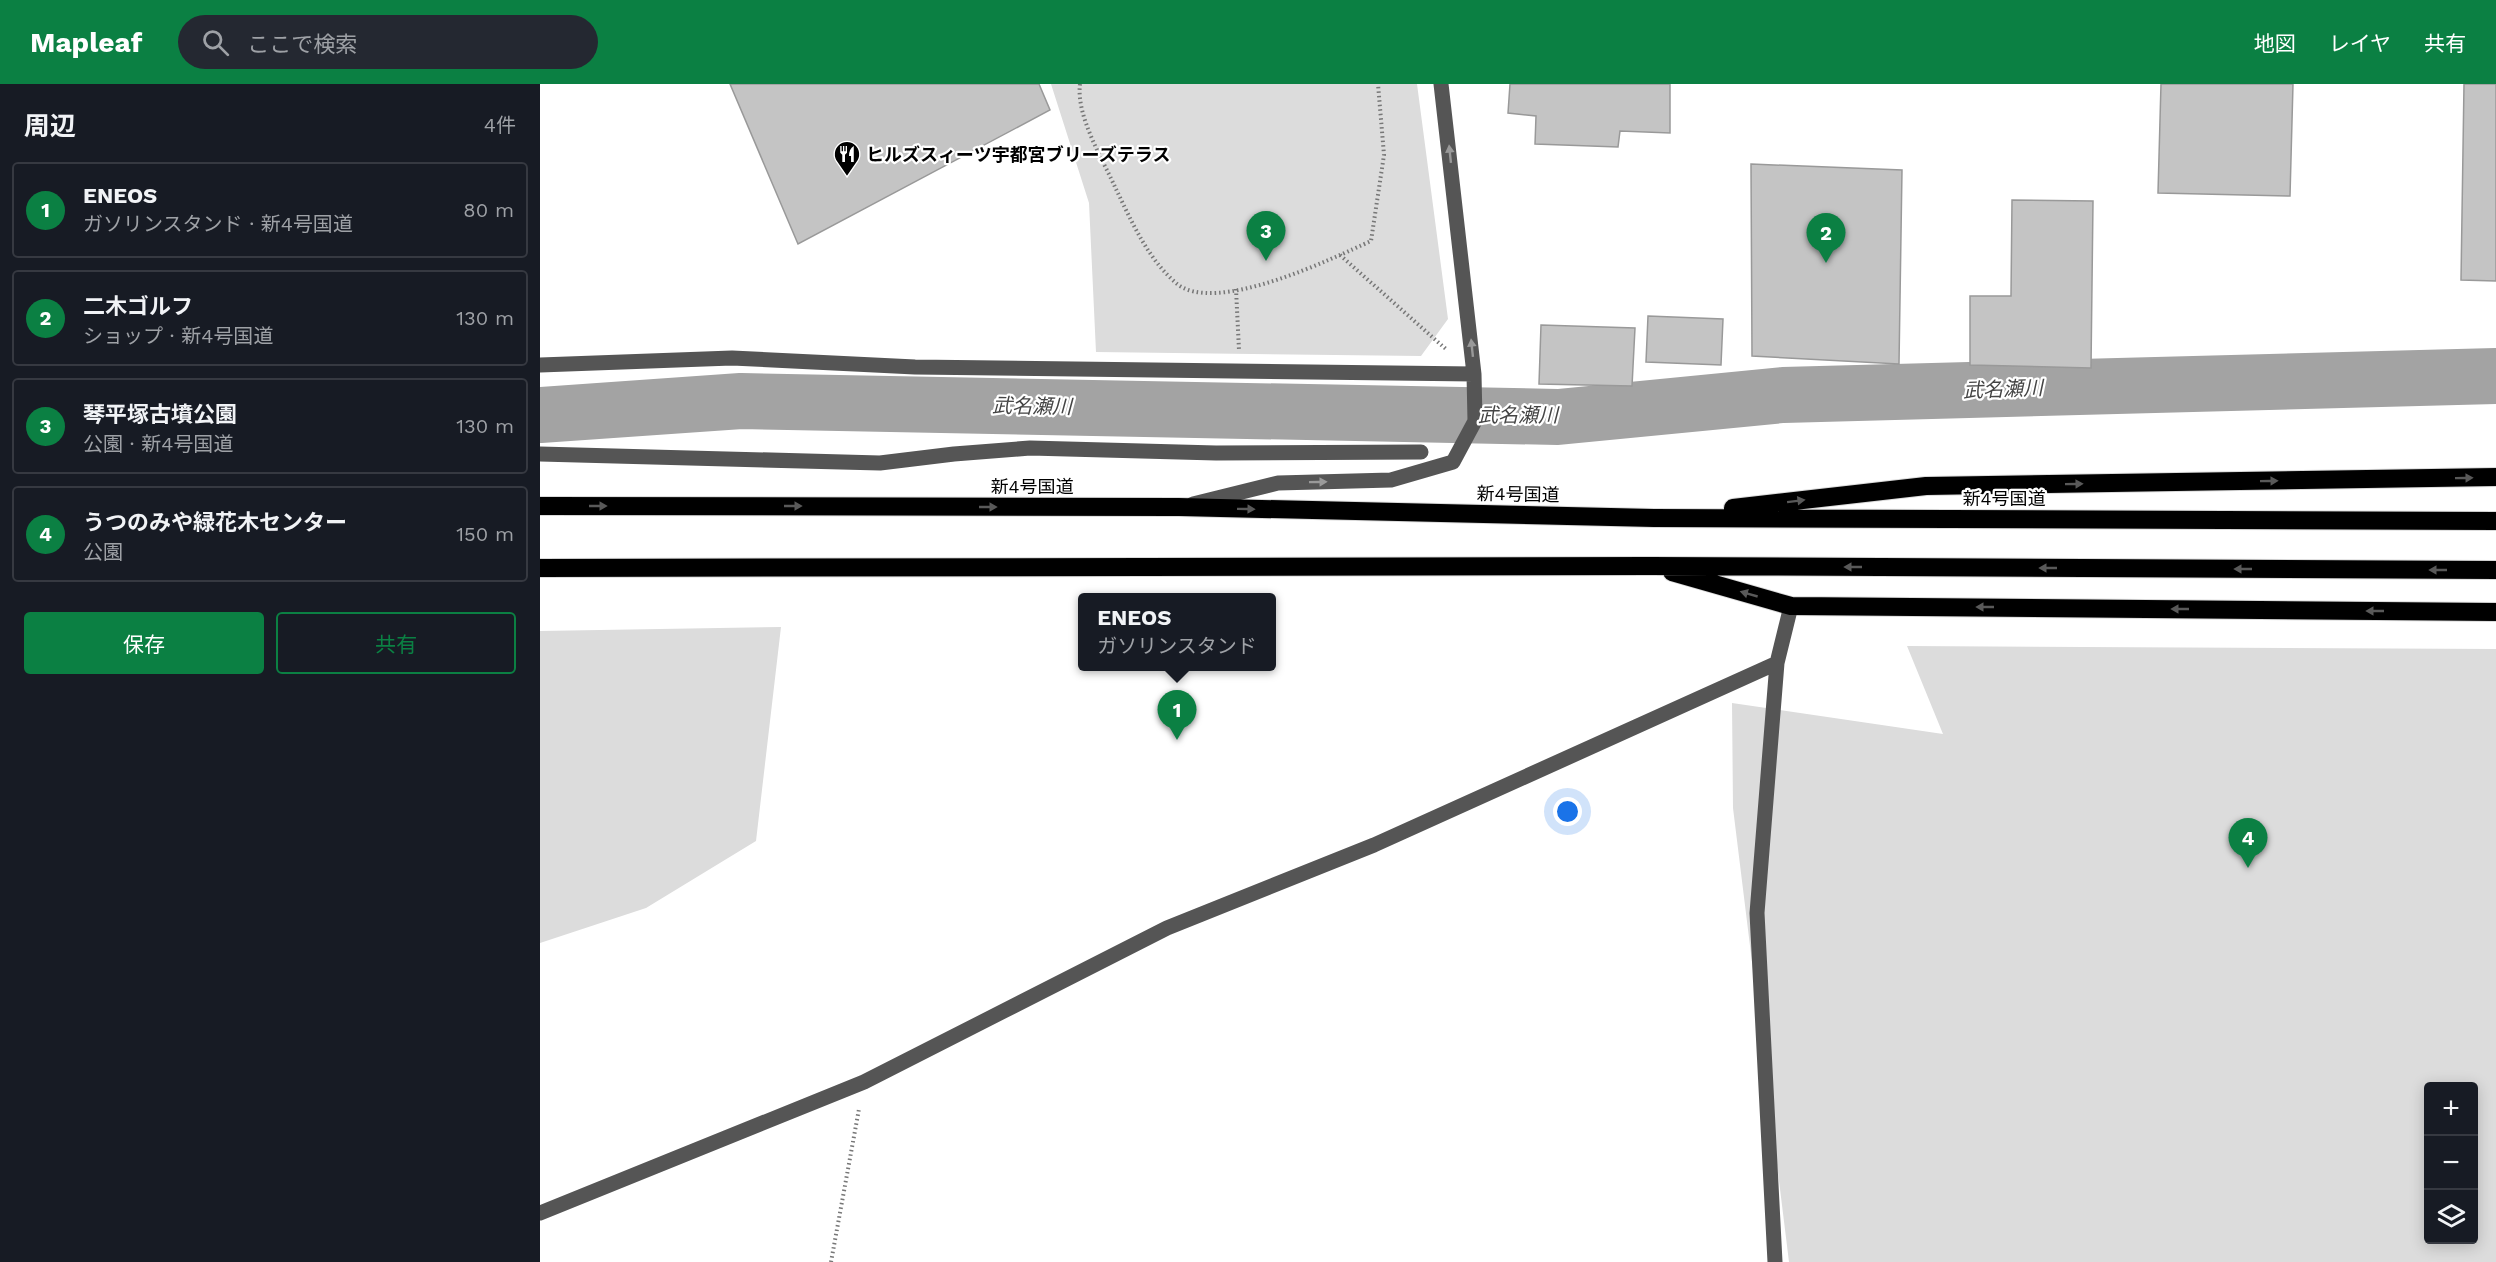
<!DOCTYPE html>
<html lang="ja">
<meta charset="utf-8">
<style>
body{margin:0;font-family:"Work Sans","Noto Sans JP",sans-serif;background:#242831;color:#f1f3f6}
.controls{position:absolute;right:18px;bottom:18px;display:grid;overflow:hidden;border-radius:6px;box-shadow:0 3px 15px #0003}
.controls button{width:54px;height:54px;display:grid;place-items:center;padding:0;border:0;border-bottom:2px solid #363941;background:#171b24;color:#f1f3f6;font:30px sans-serif}
.you{position:absolute;left:1028px;top:728px;width:21px;height:21px;margin:-15px;border:4px solid #fff;border-radius:50%;background:#1a73e8;box-shadow:0 0 0 9px #1a73e833}
.badge{display:grid;place-items:center;width:39px;height:39px;border-radius:50%;background:#0b8043;color:#fff;font-size:20px;font-weight:700}
.pin{position:absolute;translate:-50% -50px;filter:drop-shadow(0 2px 3px #0008)}
.pin::after{content:'';position:absolute;top:32px;width:21px;height:18px;background:inherit;clip-path:polygon(0 0,100% 0,50% 100%)}
.popup{position:absolute;left:538px;top:509px;width:198px;height:78px;box-sizing:border-box;display:grid;place-content:center;border-radius:6px;background:#171b24;filter:drop-shadow(0 2px 4px #0005);font-size:20px;white-space:nowrap;color:#9ea1a6}
.popup b{font-size:22px;color:#f1f3f6}
.popup::after{content:'';position:absolute;left:50%;top:100%;margin-left:-12px;border:12px solid transparent;border-top-color:#171b24}
.list{margin:0;padding:0;list-style:none}
h2{display:flex;justify-content:space-between;align-items:center;height:78px;margin:0;padding:0 24px;font-size:26px}
h2 small{font-size:20px;font-weight:400;color:#9ea1a6}
.list li{display:grid;grid-template-columns:39px 1fr auto;gap:18px;align-items:center;box-sizing:border-box;height:96px;margin:0 12px 12px;padding:0 12px;border:2px solid #363941;border-radius:6px}
.list b{display:block;font-size:22px;white-space:nowrap}
.list p{margin:0;font-size:20px;white-space:nowrap;color:#9ea1a6}
.list em{font-size:20px;font-style:normal;color:#9ea1a6}
.actions{display:flex;gap:12px;padding:18px 24px}
.actions a{flex:1;padding:14px 0;border:2px solid #0b8043;border-radius:6px;text-align:center;font-size:21px;color:#0b8043}
.actions .main{background:#0b8043;color:#fff}
.icon{flex:none;width:33px;height:33px;fill:none;stroke:currentColor;stroke-width:2;stroke-linecap:round;stroke-linejoin:round}
.map{position:relative;flex:none;width:1956px;height:1178px;overflow:hidden}
header{display:flex;align-items:center;gap:36px;box-sizing:border-box;height:84px;padding:0 30px;background:#0b8043;color:#fff}
header strong{font-size:28px}
nav{display:flex;gap:33px;margin-inline-start:auto;font-size:21px}
.search{width:420px;height:54px;background:#242831;display:flex;align-items:center;gap:15px;box-sizing:border-box;padding:0 21px;border-radius:33px;color:#9ea1a6;font-size:22px}
main{display:flex}
aside{flex:1;background:#171b24}
.map>svg:first-child{display:block}
</style>
<header>
<strong>Mapleaf</strong>
<div class="search"><svg class="icon" aria-label="search" viewBox="0 0 24 24"><circle cx="10" cy="10" r="6"/><path d="M15 15l6 6"/></svg>ここで検索</div>
<nav><a>地図</a><a>レイヤ</a><a>共有</a></nav>
</header>
<main>
<aside>
<h2>周辺<small>4件</small></h2>
<ul class="list">
<li><span class="badge">1</span><div><b>ENEOS</b><p>ガソリンスタンド · 新4号国道</p></div><em>80 m</em></li>
<li><span class="badge">2</span><div><b>二木ゴルフ</b><p>ショップ · 新4号国道</p></div><em>130 m</em></li>
<li><span class="badge">3</span><div><b>琴平塚古墳公園</b><p>公園 · 新4号国道</p></div><em>130 m</em></li>
<li><span class="badge">4</span><div><b>うつのみや緑花木センター</b><p>公園</p></div><em>150 m</em></li>
</ul>
<div class="actions"><a class="main">保存</a><a>共有</a></div>
</aside>
<div class="map">
<svg width="1956" height="1178" viewBox="0 0 1956 1178">
<rect width="100%" height="100%" fill="#fff"/>
<path fill="#dcdcdc" fill-rule="evenodd" d="M511,0H877L908,235L881,272L556,268L549,119Z
M241,543L216,757L106,824L0,859V547Z
M1367,562L1956,565V1178H1249L1193,724L1192,619L1403,650ZM1888,1002H1934V1156H1888Z"/>
<g fill="none" stroke-linecap="round" stroke-linejoin="round">
<path stroke="#a3a3a3" stroke-width="56" d="M0,331L201,317L1018,333L1243,311L1956,292"/>
</g>
<path fill="#c4c4c4" stroke="#999" stroke-width="1.5" d="M190,0H499L510,26L258,160Z
M970,0H1130V49L1080,47L1078,63L995,60L996,32L968,29Z
M1621,0H1753L1750,112L1618,109Z
M1924,0H1956V197L1921,196Z
M1211,80L1362,86L1359,280L1212,272Z
M1472,116L1553,117L1551,284L1430,281V212H1471Z
M1108,232L1183,235L1181,281L1106,278Z
M1001,241L1095,244L1092,302L999,300Z"/>
<g fill="none" stroke-linecap="round" stroke-linejoin="round">
<g stroke="#dbdbdb" stroke-width="20">
<path id="highway" d="M0,422L639,423L1114,434L1956,437
M1193,424L1386,402L1956,393
M0,484L1110,482L1956,486
M1132,488L1251,522L1956,528"/>
</g>
<path stroke="#777" stroke-width="4" stroke-dasharray="1.5 3" stroke-linecap="butt" d="M540,0C536,32 562,74 575,103C591,136 607,174 636,199C674,232 791,175 831,157L844,71L838,0
M800,171L907,266
M696,205L699,266
M291,1178L319,1025"/>
<path stroke="#555" stroke-width="15" d="M0,281L192,274L375,283L934,290
M0,370L340,379L414,370L490,364L676,369L881,368
M653,420L738,399L851,396L913,378L935,337L934,290L901,0
M0,1129L324,998L627,844L834,761L1237,579
M1235,1178L1217,829L1237,579L1251,522"/>
<use href="#highway" stroke="#000" stroke-width="18"/>
</g>
<defs><path id="oneway-solid" d="M-6-.8H1V-3.2L6.5 0L1 3.2V.8H-6Z" transform="scale(1.5)"/></defs>
<g fill="#999">
<use href="#oneway-solid" transform="translate(910 70) rotate(-96)"/>
<use href="#oneway-solid" transform="translate(932 264) rotate(-96)"/>
<use href="#oneway-solid" transform="translate(778 398) rotate(-1)"/>
</g>
<g fill="#595959">
<use href="#oneway-solid" transform="translate(1924 394) rotate(-1)"/>
<use href="#oneway-solid" transform="translate(1729 397) rotate(-1)"/>
<use href="#oneway-solid" transform="translate(1534 400) rotate(-1)"/>
<use href="#oneway-solid" transform="translate(1256 417) rotate(-7)"/>
<use href="#oneway-solid" transform="translate(58 422)"/>
<use href="#oneway-solid" transform="translate(253 422)"/>
<use href="#oneway-solid" transform="translate(448 423)"/>
<use href="#oneway-solid" transform="translate(706 425) rotate(1)"/>
<use href="#oneway-solid" transform="translate(1313 483) rotate(-180)"/>
<use href="#oneway-solid" transform="translate(1508 484) rotate(-180)"/>
<use href="#oneway-solid" transform="translate(1703 485) rotate(-180)"/>
<use href="#oneway-solid" transform="translate(1898 486) rotate(-180)"/>
<use href="#oneway-solid" transform="translate(1209 510) rotate(-164)"/>
<use href="#oneway-solid" transform="translate(1445 523) rotate(-180)"/>
<use href="#oneway-solid" transform="translate(1640 525) rotate(-180)"/>
<use href="#oneway-solid" transform="translate(1835 527) rotate(-180)"/>
</g>
<defs>
<g id="restaurant-pin" transform="scale(1.35)"><path d="M0 17L-7.5 6A9.5 9.5 0 1 1 7.5 6Z" fill="#000" stroke="#fff"/><path d="M-5-6h1v4h1v-4h1v4h1v-4h1v5L-1.5 .5V6h-2V.5L-5-1ZM5-6V6H3V1.5H1.5Q1.5-4 5-6Z" fill="#fff"/></g>
</defs>
<g fill-rule="evenodd">
<use href="#restaurant-pin" x="307" y="70"/>
</g>
<g text-anchor="middle" dominant-baseline="central" stroke-width="4.5" stroke-linejoin="round" paint-order="stroke">
<g font-size="18" font-weight="bold" fill="#000" stroke="#fff" text-anchor="start">
<text x="326" y="70">ヒルズスィーツ宇都宮ブリーズテラス</text>
</g>
<g font-size="18" fill="#000" stroke="#fff">
<text x="492" y="402">新4号国道</text>
<text transform="translate(978 410) rotate(1)">新4号国道</text>
<text x="1464" y="414">新4号国道</text>
</g>
<g font-size="20" font-style="italic" fill="#444" stroke="#fff">
<text transform="translate(1463 305) rotate(-2)">武名瀬川</text>
<text transform="translate(492 322) rotate(1)">武名瀬川</text>
<text x="978" y="331">武名瀬川</text>
</g>
</g>
</svg>
<div class="controls">
<button>+</button>
<button>−</button>
<button><svg class="icon" aria-label="layers" viewBox="0 0 24 24"><path d="M12 4l9 5-9 5-9-5zM3 14l9 5 9-5"/></svg></button>
</div>
<div class="you"></div>
<div class="pin badge" style="left:637px;top:656px">1</div>
<div class="popup"><b>ENEOS</b>ガソリンスタンド</div>
<div class="pin badge" style="left:1286px;top:179px">2</div>
<div class="pin badge" style="left:726px;top:177px">3</div>
<div class="pin badge" style="left:1708px;top:784px">4</div>
</div>
</main>
